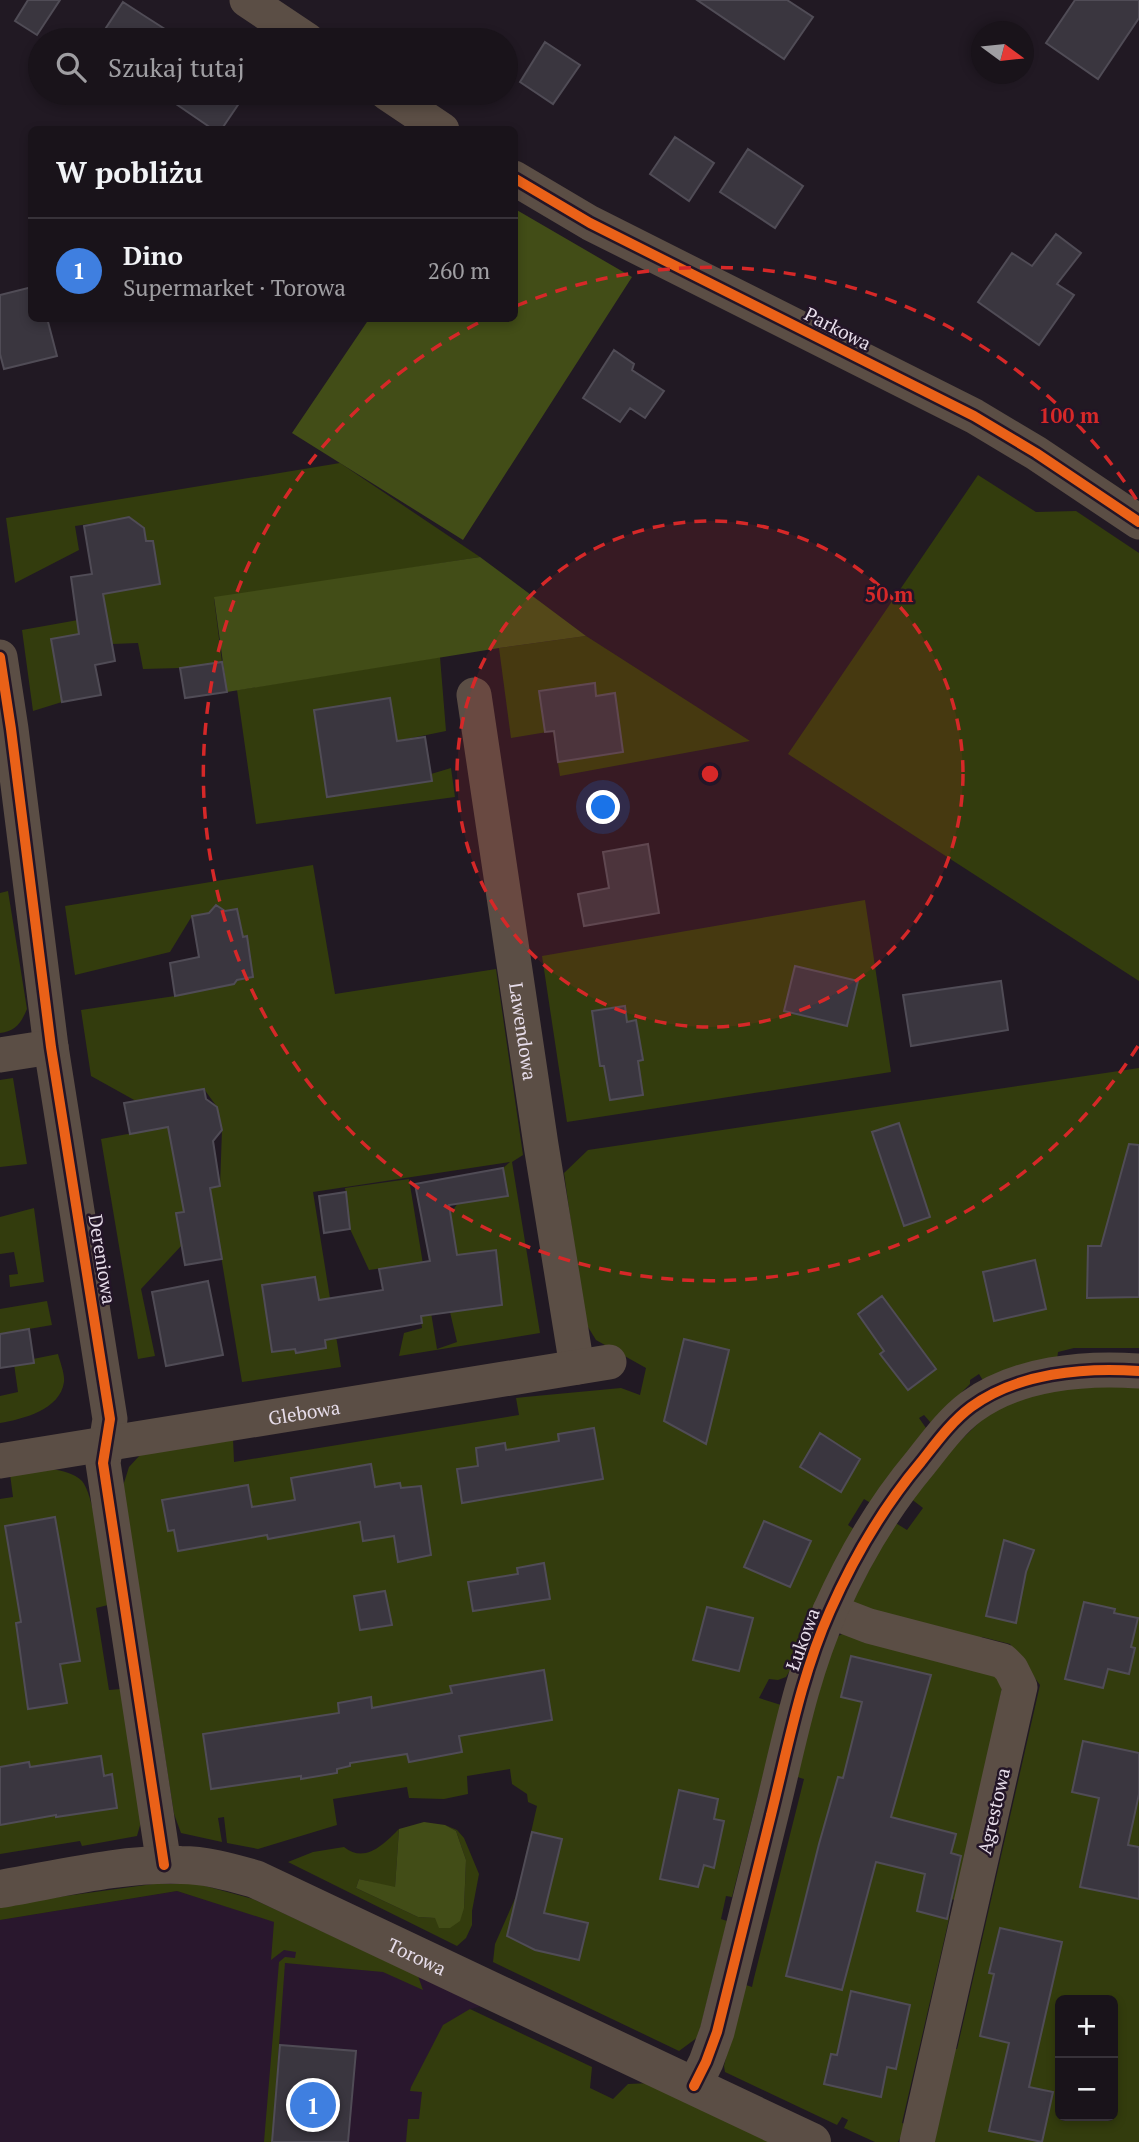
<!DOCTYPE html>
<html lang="pl">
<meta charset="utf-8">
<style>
body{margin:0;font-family:"PT Serif",serif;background:#221c23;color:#f1f3f6}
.controls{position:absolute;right:21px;bottom:21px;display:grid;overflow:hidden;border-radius:10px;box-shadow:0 4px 10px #0003}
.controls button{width:63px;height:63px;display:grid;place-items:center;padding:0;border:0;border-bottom:2px solid #373239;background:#19131a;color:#f1f3f6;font:35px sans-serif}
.compass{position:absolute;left:971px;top:21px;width:63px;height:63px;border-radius:50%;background:#19131a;box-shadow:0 4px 10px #0003;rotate:105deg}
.you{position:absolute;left:604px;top:808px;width:24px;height:24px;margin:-18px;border:5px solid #fff;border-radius:50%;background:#1a73e8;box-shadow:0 0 0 10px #1a73e833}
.badge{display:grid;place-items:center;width:46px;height:46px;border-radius:50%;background:#a298a4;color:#fff;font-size:23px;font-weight:700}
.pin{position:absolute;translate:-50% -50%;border:4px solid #fff;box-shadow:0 2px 7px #0006}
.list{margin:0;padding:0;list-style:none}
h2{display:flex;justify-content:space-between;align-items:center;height:91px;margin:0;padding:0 28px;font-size:30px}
h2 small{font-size:23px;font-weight:400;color:#9f9ea2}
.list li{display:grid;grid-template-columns:46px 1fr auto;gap:21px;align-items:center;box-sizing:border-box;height:105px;padding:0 28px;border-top:2px solid #373239}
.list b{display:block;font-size:26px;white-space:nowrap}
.list p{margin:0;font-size:23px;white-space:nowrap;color:#9f9ea2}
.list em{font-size:23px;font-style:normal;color:#9f9ea2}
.icon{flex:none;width:38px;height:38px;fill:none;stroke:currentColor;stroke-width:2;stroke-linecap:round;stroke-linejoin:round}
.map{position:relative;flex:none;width:1139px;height:2142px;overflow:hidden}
.search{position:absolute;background:#19131a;box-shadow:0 4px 10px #0003;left:28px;top:28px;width:490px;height:77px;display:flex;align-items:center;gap:18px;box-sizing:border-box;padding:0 24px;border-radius:38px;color:#9f9ea2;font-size:26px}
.panel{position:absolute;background:#19131a;box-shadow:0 4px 10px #0003;left:28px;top:126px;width:490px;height:196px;border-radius:10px}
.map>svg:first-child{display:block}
</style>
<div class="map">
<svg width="1139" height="2142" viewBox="0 0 1139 2142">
<rect width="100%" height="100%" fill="#211923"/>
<path fill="#29172d" d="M177,1891L311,1933L418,1976L483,2006L470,2009L453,2142H0V1920Z"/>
<path fill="#333c0d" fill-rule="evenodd" d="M340,463L480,557L214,599L222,662L180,668L143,669L138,643L112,644L51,639L62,702L33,711L22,630L78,620L74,598L160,584L153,541H146L130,518L75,526L79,550L15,583L6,518Z
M978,475L1036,512L1076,511L1139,553V981L788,754Z
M586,636L750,741L560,776L553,731L511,738L499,648Z
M440,657L446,731L397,741L314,711L327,797L432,781L431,774L451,768L455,797L256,824L237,690Z
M313,865L335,994L496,969L523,1155L512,1162L540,1333L399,1356L404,1333L422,1328L413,1264L369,1270L350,1229L345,1188L409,1179L437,1349L457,1342L450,1312V1214L458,1203L507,1196L503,1168L510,1162L313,1192L341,1367L242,1382L213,1208L176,1213L182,1245L141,1289L155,1356L138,1359L101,1139L170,1126L181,1193L220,1186L222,1130L217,1107L204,1089L136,1101L91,1076L81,1010L175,996L253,977L237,909L192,916L170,952L75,975L65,906Z
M8,891L27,1009C21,1023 16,1031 0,1033V893Z
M865,900L891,1072L567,1122L542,956Z
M1139,1068V1348H1074L1058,1352L1057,1360L984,1382L979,1374L970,1380V1384L931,1423L924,1415L919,1418L926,1428L874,1505L864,1499L848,1525L858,1532L800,1653L786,1677L778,1680L769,1679L759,1698L781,1705L732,1897L726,1896L721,1919L727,1921L698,2037L679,2051L493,1962L495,1944L517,1894L537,1806L528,1802L527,1794L512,1784L510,1769L467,1776L468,1794L444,1799L409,1798L407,1787L333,1799L337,1825L258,1849L227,1843L224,1817L218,1818L222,1842L181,1833L174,1814L123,1486L129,1467L141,1454L233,1439L234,1462L519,1415L516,1398L525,1397L621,1388L640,1395L646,1368L596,1340L585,1322L564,1173L588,1150Z
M13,1078L27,1164L0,1167V1080Z
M34,1208L44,1282L10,1287L9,1275L18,1274L14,1252L0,1254V1217Z
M47,1301L52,1325L0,1334V1309Z
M58,1354C60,1362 65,1374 64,1382C60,1410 23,1419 0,1423V1396L18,1392L14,1364H33V1359Z
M1139,1384V2142H930L952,2049H957L958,2045L1040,1685L1010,1644L982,1637L979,1643L867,1617L853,1601L894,1522L907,1530L923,1508L910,1498L931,1469L996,1406L1064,1386ZM1060,2000H1113V2116H1060Z
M52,1469C62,1471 74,1473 82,1481C96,1497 104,1580 108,1605L96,1608L109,1690L121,1689L141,1822L137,1836L82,1846L80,1841L0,1854V1499L13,1497L10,1474Z
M842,1634L1004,1677L961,1901L950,1899L949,1919L902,2123L907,2125L898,2142H875L844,2128L848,2120L842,2117L837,2125L725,2072L724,2066L743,1984L752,1987L754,1978L804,1779L794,1776L835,1638Z
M445,1825L457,1830L464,1838L479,1874L472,1911V1925L466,1938L457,1946L288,1862L313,1852L344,1847C365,1864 384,1844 399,1829L395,1888L359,1879L356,1888L418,1917L435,1918L464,1908L466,1860L456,1831Z
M153,1884H198L253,1899L418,1976L423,1990L383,1972L285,1963L272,2142H264L279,1962L285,1957L295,1958L296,1952L284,1950L271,1960L274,1922L177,1891L0,1920V1905Z
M470,2009L592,2067L590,2088L613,2099L628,2084L651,2083L777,2142H406L408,2119H419L422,2092L410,2091L411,2087L443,2025Z"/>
<path fill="#424d17" d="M515,209L632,277L463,540L292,433L369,319L514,318Z
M480,557L586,636L499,648L227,692L214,597Z
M424,1822L445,1825L456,1831L466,1860L464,1908L460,1921L450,1928H439L435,1918L418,1917L356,1888L359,1879L395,1887L399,1829Z"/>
<path fill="#3a363f" stroke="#504c56" stroke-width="2" d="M28,0H60L37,35L15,21Z
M697,0H787L813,17L784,59Z
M1075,0H1139V18L1098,79L1046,43Z
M123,2L143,15L182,40H98Z
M545,42L580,65L553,104L520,82Z
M160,93H246L221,130H214Z
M675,137L714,163L689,201L650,174Z
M748,149L803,186L775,228L720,192Z
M1056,234L1081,253L1057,284L1074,295L1039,345L978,302L1012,253L1032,266Z
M32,287V318H47L57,356L4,369L0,354V295Z
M614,350L634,364L632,370L664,391L645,418L630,408L620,422L583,398Z
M129,517L144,528L146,541H153L160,584L103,594L115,661L95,665L101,695L62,702L51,639L79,634L71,577L92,574L84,526Z
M222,662L227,692L185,698L180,668Z
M595,683L596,696L615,693L623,752L558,762L554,731L545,732L539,691Z
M390,698L397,741L425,737L432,781L327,797L314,710Z
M648,844L659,913L584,926L578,894L609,888L603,852Z
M216,905L225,911L237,909L243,937L247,936L253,977L237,980L234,984L175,996L170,963L199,957L192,916L209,913Z
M795,966L858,981L847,1026L784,1011Z
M1001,981L1008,1030L911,1046L903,995Z
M625,1006L627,1022L636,1020L643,1060L638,1061L643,1095L610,1100L604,1066H600L592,1011Z
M204,1089L206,1099L217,1107L222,1130L213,1141L220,1186L210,1188L222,1259L185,1265L176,1213L184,1212L168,1127L130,1134L124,1103Z
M899,1123L930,1217L904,1226L872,1132Z
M1129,1144L1139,1145V1297L1087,1298L1088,1246H1101Z
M503,1168L508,1196L449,1205L457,1255L496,1250L502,1305L421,1316L422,1323L325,1340L326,1348L296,1353L295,1349L272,1352L262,1285L315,1277L319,1300L383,1290L379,1269L430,1261L415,1184Z
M346,1192L350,1229L324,1233L319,1196Z
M1035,1260L1046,1309L994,1321L983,1272Z
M208,1281L223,1355L166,1366L152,1292Z
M882,1296L936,1369L908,1390L880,1354L884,1351L858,1314Z
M29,1329L34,1363L0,1368V1334Z
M684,1339L729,1350L706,1444L664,1421Z
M594,1428L603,1479L462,1503L457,1469L478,1466L476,1448L505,1443L506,1450L559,1441L558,1434Z
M820,1433L860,1459L841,1492L800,1467Z
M371,1464L375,1487L400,1483L401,1488L421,1486L431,1555L398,1562L394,1536L363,1541L360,1522L268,1539L267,1535L178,1551L174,1530L168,1531L162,1500L248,1485L252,1507L295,1500L291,1478Z
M55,1517L80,1661L60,1664L67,1703L28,1709L16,1623L21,1622L5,1526Z
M764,1521L811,1541L790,1587L744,1567Z
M1004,1540L1034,1550L1026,1572L1016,1623L986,1616Z
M544,1563L550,1599L473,1611L468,1582L518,1574L517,1568Z
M385,1591L392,1625L360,1630L354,1596Z
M1084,1602L1115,1609L1114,1613L1138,1618L1131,1647L1135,1648L1129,1674L1108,1669L1103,1688L1065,1679Z
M707,1607L753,1618L739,1671L693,1660Z
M851,1656L931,1675L891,1817L956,1834L951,1853L961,1856L947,1919L917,1911L925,1874L876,1862L842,1990L786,1976L819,1844L838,1777L843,1778L862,1702L841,1697Z
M544,1670L552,1720L459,1736L462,1752L409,1762L407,1754L350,1763V1766L337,1769V1773L301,1779V1776L211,1789L203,1734L339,1713L338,1703L371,1697L372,1708L452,1693L450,1686Z
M1083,1741L1139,1753V1794L1128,1845L1139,1847V1899L1080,1887L1099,1798L1072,1792Z
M101,1756L104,1776L112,1774L117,1808L56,1817V1815L0,1825V1767L29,1762L30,1767Z
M679,1790L718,1799L714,1819L724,1821L714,1868L704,1865L698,1887L660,1879Z
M532,1832L562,1839L544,1913L588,1923L579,1960L535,1950L507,1936Z
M1000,1928L1062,1942L1029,2087L1053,2092L1042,2142L989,2131L1009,2043L980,2036L994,1974L989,1973Z
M851,1991L910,2005L896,2069L887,2067L881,2097L824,2084L831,2054L837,2055Z
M280,2045L356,2051L348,2142H272Z"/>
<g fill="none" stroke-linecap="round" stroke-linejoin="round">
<g stroke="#5b4e45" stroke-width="35">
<path d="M247,0L307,40"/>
<path d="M387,93L442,130"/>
<path d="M514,178L590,223L974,416L1036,453L1139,522"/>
<path d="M0,657L11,729L51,1047L110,1419L103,1463L164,1865"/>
<path id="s1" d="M474,695L541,1145L577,1367"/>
<path d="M0,1055L51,1047"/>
<path id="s2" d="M0,1461L609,1362"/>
<path d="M830,1611L869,1626L1003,1661L1011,1669L1020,1687L917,2142"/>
<path d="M694,2086L706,2062L717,2032C735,1959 753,1887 771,1815C788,1747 801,1676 830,1611C853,1559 884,1506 921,1462C936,1443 951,1422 971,1407C1017,1373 1084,1367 1139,1371"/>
</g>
<path stroke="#5b4e45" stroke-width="38" id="s3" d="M0,1889C59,1879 121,1863 181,1865C206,1865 230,1872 255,1879L812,2142"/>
<g stroke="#231527" stroke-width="15">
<path id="cycleway" d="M514,178L590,223L974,416L1036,453L1139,522
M0,657L11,729L51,1047L110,1419L103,1463L164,1865
M694,2086L706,2062L717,2032C735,1959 753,1887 771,1815C788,1747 801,1676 830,1611C853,1559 884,1506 921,1462C936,1443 951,1422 971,1407C1017,1373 1084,1367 1139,1371"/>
</g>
<use href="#cycleway" stroke="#ea6118" stroke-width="10"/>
</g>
<circle cx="710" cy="774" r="253" fill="#d62828" fill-opacity=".12"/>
<g fill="none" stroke="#d62828" stroke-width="3.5" stroke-dasharray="12 9">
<circle cx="710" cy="774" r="253"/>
<path d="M1138 1046A507 507 0 1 1 484 320M516 306A507 507 0 0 1 1138 502"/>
</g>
<g text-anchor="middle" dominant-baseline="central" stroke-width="5" stroke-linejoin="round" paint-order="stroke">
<g font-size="19" fill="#e7ddea" stroke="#231527">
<text transform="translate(838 328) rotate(27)">Parkowa</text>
<text stroke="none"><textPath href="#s1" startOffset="340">Lawendowa</textPath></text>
<text transform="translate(103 1259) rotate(81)">Dereniowa</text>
<text stroke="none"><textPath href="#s2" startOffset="308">Glebowa</textPath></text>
<text transform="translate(802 1639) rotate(-70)">Łukowa</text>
<text transform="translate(993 1811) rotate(-77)">Agrestowa</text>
<text stroke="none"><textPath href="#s3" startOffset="438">Torowa</textPath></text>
</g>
</g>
<circle cx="710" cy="774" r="10" fill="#d62828" stroke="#231527" stroke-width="3.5"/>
<g font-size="21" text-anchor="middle" font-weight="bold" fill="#d62828" stroke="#231527" stroke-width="5" stroke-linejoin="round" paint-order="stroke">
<text x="1069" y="423">100 m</text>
<text x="889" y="602">50 m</text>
</g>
</svg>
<div class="controls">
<button>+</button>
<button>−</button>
</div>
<svg class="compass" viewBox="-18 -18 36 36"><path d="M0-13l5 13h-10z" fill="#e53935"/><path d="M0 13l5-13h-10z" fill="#9f9ea2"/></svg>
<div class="you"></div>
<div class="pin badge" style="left:313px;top:2105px;background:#3f7fe0">1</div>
<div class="search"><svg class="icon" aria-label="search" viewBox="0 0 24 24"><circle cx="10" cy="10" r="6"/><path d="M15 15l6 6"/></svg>Szukaj tutaj</div>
<section class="panel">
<h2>W pobliżu<small></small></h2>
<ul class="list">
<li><span class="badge" style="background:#3f7fe0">1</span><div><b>Dino</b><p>Supermarket · Torowa</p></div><em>260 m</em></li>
</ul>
</section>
</div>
